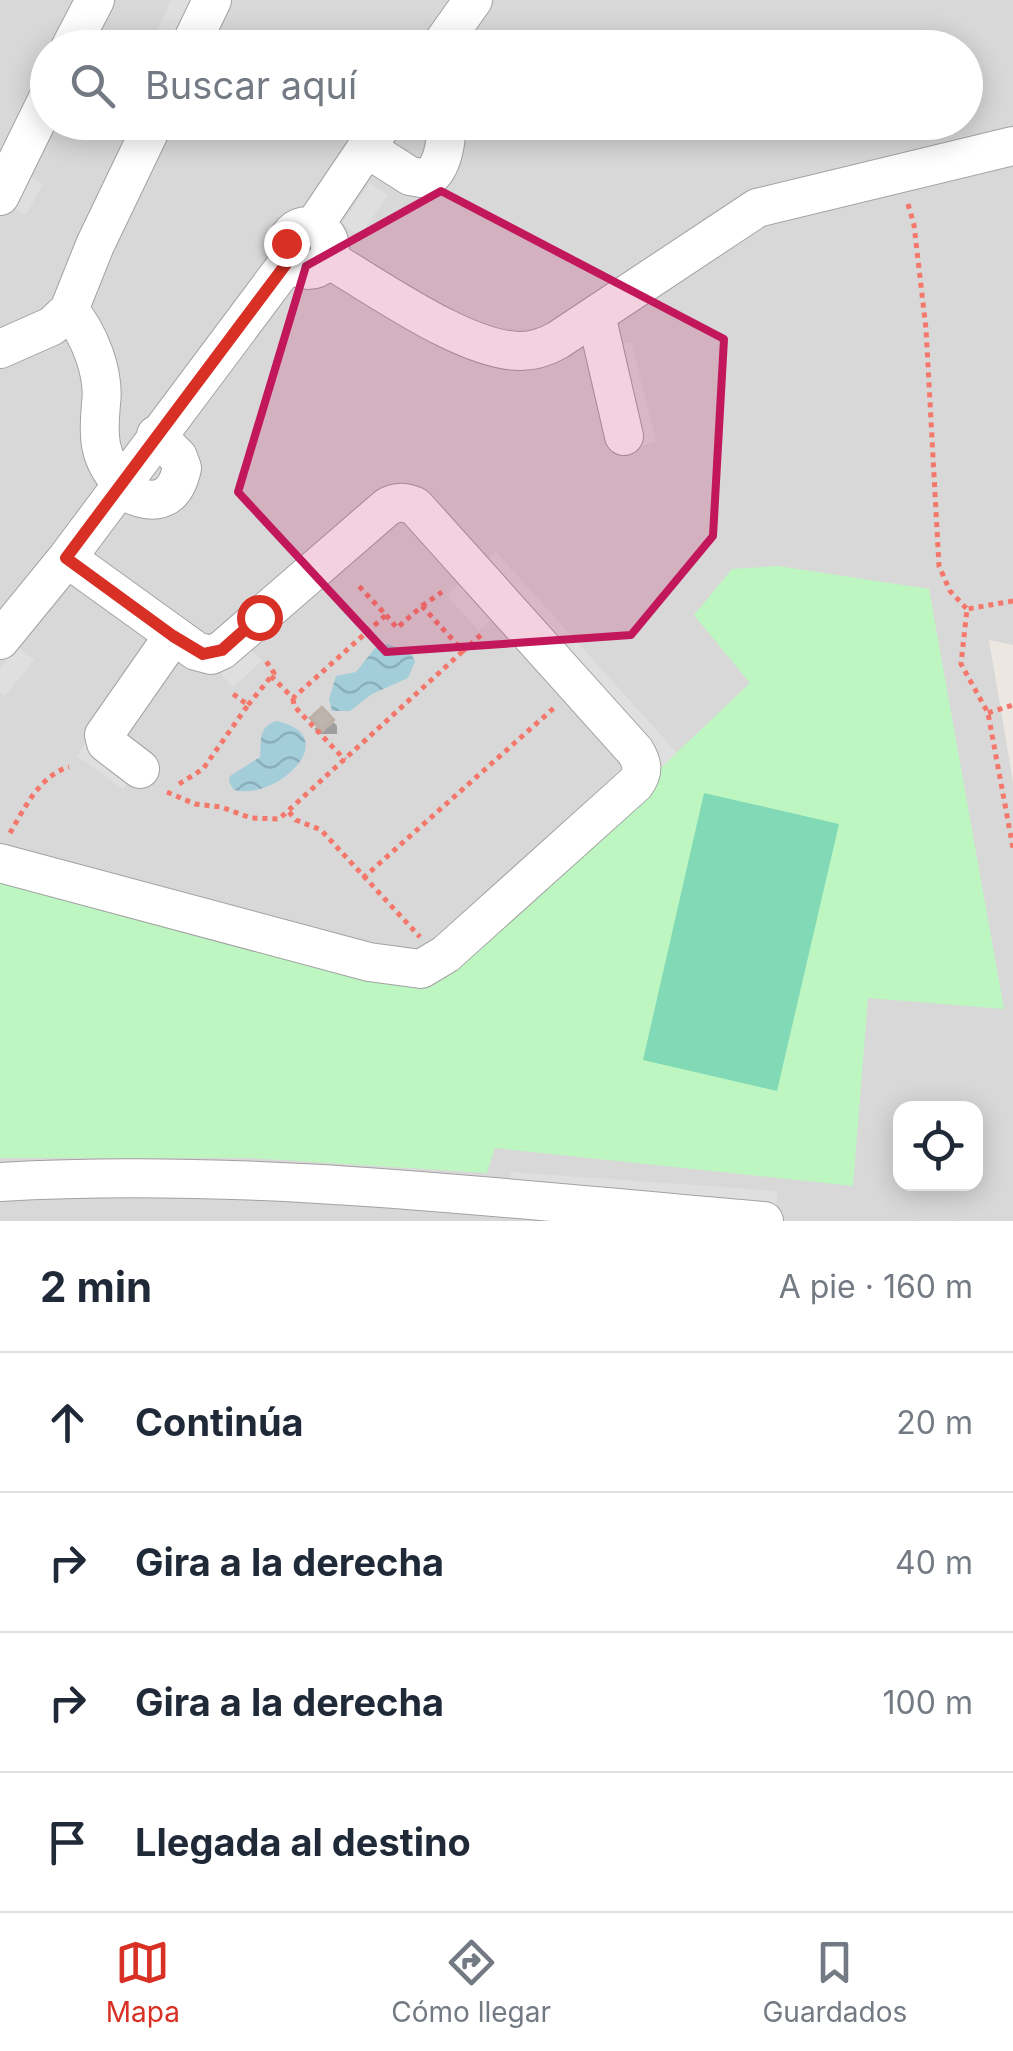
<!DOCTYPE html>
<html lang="es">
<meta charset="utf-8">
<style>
body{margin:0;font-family:Inter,sans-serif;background:#f2f2f3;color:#1f2937}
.controls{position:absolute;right:30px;bottom:30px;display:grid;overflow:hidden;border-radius:20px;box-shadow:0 5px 25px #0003}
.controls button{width:90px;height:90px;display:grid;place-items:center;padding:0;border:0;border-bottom:2px solid #e0e1e3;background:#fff;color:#1f2937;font:50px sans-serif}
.stop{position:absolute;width:30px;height:30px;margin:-22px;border:8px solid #d93025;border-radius:50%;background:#fff}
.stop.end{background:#d93025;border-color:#fff;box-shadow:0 2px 10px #0008}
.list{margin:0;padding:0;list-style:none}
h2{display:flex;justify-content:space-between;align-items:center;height:130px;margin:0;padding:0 40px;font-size:42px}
h2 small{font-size:32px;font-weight:400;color:#747a83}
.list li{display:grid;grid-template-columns:65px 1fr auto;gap:30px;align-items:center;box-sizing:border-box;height:140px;padding:0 40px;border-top:2px solid #e0e1e3}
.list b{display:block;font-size:38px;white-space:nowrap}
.list em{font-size:32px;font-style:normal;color:#747a83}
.icon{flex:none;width:55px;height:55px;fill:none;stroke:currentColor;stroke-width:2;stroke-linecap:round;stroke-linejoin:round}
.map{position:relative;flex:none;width:1013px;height:1221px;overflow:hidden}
.search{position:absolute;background:#fff;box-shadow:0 5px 25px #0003;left:30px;right:30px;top:30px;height:110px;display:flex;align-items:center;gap:25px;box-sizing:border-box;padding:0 35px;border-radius:55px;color:#747a83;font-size:38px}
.sheet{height:690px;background:#fff}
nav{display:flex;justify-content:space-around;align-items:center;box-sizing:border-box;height:140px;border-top:2px solid #e0e1e3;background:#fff;font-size:28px;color:#747a83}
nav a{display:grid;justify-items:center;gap:5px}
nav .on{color:#d93025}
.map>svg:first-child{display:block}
</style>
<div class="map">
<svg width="1013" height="1221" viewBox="0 0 1013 1221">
<defs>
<pattern id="water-waves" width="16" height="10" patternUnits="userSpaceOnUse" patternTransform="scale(2.5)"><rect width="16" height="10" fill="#a2cdd9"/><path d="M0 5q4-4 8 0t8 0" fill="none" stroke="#8bafba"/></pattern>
<filter id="shadow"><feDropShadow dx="6" dy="11" stdDeviation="0" flood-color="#0004"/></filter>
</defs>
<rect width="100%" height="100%" fill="#ece8e1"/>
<path fill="#d9d8d8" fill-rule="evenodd" d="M0,0H1013V645L989,640L1013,782V1221H0ZM48,48H966V122H48ZM900,1108H976V1184H900Z"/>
<path fill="#bdf6c1" d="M778,566L929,589L1004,1009L868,998L853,1186L495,1148L487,1173L249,1158H0V875L430,987L750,683L694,615L732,569Z"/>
<path fill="#81d9b6" d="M704,793L839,824L777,1091L643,1060Z"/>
<path fill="#dfdfdf" d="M171,0H192L174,40L156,33Z
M25,174L43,184L26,215L8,204Z
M370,183L388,195L360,236L342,223Z
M631,342L656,442L637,447L612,346Z
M496,552L677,753L663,766L481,565Z
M461,582L494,618L479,631L446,595Z
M18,647L34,660L5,696L0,692V669Z
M249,647L262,661L233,687L220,673Z
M88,740L134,774L123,789L77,756Z
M511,1172L777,1191L776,1210L509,1190Z"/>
<path fill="url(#water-waves)" d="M388,644L411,653L415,662L408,678L372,694L350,711H332L329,699L336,676L356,672L375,648Z
M276,721C345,735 278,801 234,790L229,782L230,776L260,757C262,741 257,728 276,721Z"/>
<path fill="#bcb4ad" stroke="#bdafa4" stroke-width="2.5" filter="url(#shadow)" d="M322,707L334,720L322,731L310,718Z"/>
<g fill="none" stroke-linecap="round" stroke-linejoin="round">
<g stroke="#a2a2a2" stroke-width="40">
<path id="minor" d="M70,48L95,0
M189,48L212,0
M439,48L473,0
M366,148L410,176L427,179C443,168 447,141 446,122
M0,196L48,98
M286 248a22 22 0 1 1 44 0a22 22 0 1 1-44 0Z
M314,226L384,122
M328,259C377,287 465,351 520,351C535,351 546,347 558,340L757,208L1013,146
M596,315L624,436
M0,349L52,326L69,310
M121,483C98,458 98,436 101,404C105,373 89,333 69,310L95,245L154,122
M118,487C146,505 173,508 182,468L178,457L156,435
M0,640L67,558L289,261
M140,769L106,743L104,735L173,636
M0,863L369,962L421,969L446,954L635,784C644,772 643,764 635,751L415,506C404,502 397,501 387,507L222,650L211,655L196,651L67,558
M0,1182C255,1167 510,1200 764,1221"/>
</g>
<path stroke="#f3776a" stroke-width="5" stroke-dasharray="5 5" stroke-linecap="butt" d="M908,204L914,225L926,329L939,566L950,591L967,609
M337,599L369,631
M1013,601L967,609L961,664L988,713L1013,848
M422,606L442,592
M386,615L397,628L422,606L463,651L482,634
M271,676L293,698L386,615L356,583
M293,699L294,706L345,760
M248,705L274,673L266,661
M988,713L1013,705
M179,784L203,769L248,705L232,693
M167,792L195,804L221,807L251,818L279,819L463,651
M289,812L296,820L321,830L420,937
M10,833C24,809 40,775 69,767
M363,878L555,707"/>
<use href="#minor" stroke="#fff" stroke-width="38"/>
</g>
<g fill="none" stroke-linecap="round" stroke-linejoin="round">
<path stroke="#d93025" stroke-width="12" d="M259,617L222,650L203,654L173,636L66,558L289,260L286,243"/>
</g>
<path fill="#c2185b" fill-opacity="0.2" stroke="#c2185b" stroke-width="8" stroke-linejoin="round" d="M441,191L724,339L713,536L631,635L386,652L238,492L306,266Z"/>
</svg>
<div class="controls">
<button><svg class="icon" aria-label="locate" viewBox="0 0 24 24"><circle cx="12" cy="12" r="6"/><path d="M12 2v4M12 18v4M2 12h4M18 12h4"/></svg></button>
</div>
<div class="stop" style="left:259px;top:617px"></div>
<div class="stop end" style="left:286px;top:243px"></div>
<div class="search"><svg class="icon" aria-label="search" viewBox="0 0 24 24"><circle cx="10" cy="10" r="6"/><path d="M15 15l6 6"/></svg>Buscar aquí</div>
</div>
<section class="sheet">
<h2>2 min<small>A pie · 160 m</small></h2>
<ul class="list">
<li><svg class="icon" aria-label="ahead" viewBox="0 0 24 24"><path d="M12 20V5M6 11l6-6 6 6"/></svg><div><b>Continúa</b></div><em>20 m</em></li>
<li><svg class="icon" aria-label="right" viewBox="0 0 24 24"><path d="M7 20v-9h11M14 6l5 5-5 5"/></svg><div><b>Gira a la derecha</b></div><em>40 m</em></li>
<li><svg class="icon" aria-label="right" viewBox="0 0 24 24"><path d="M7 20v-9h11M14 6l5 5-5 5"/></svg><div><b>Gira a la derecha</b></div><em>100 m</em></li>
<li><svg class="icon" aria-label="arrive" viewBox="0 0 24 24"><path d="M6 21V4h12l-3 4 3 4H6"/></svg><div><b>Llegada al destino</b></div></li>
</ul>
</section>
<nav>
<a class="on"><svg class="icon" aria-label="map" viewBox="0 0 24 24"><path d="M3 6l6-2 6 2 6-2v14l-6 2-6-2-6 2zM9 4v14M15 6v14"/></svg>Mapa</a>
<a><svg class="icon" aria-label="directions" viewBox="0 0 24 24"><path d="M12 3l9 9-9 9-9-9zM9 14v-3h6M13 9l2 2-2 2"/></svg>Cómo llegar</a>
<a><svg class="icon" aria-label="saved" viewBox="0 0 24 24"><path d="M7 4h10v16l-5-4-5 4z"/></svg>Guardados</a>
</nav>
